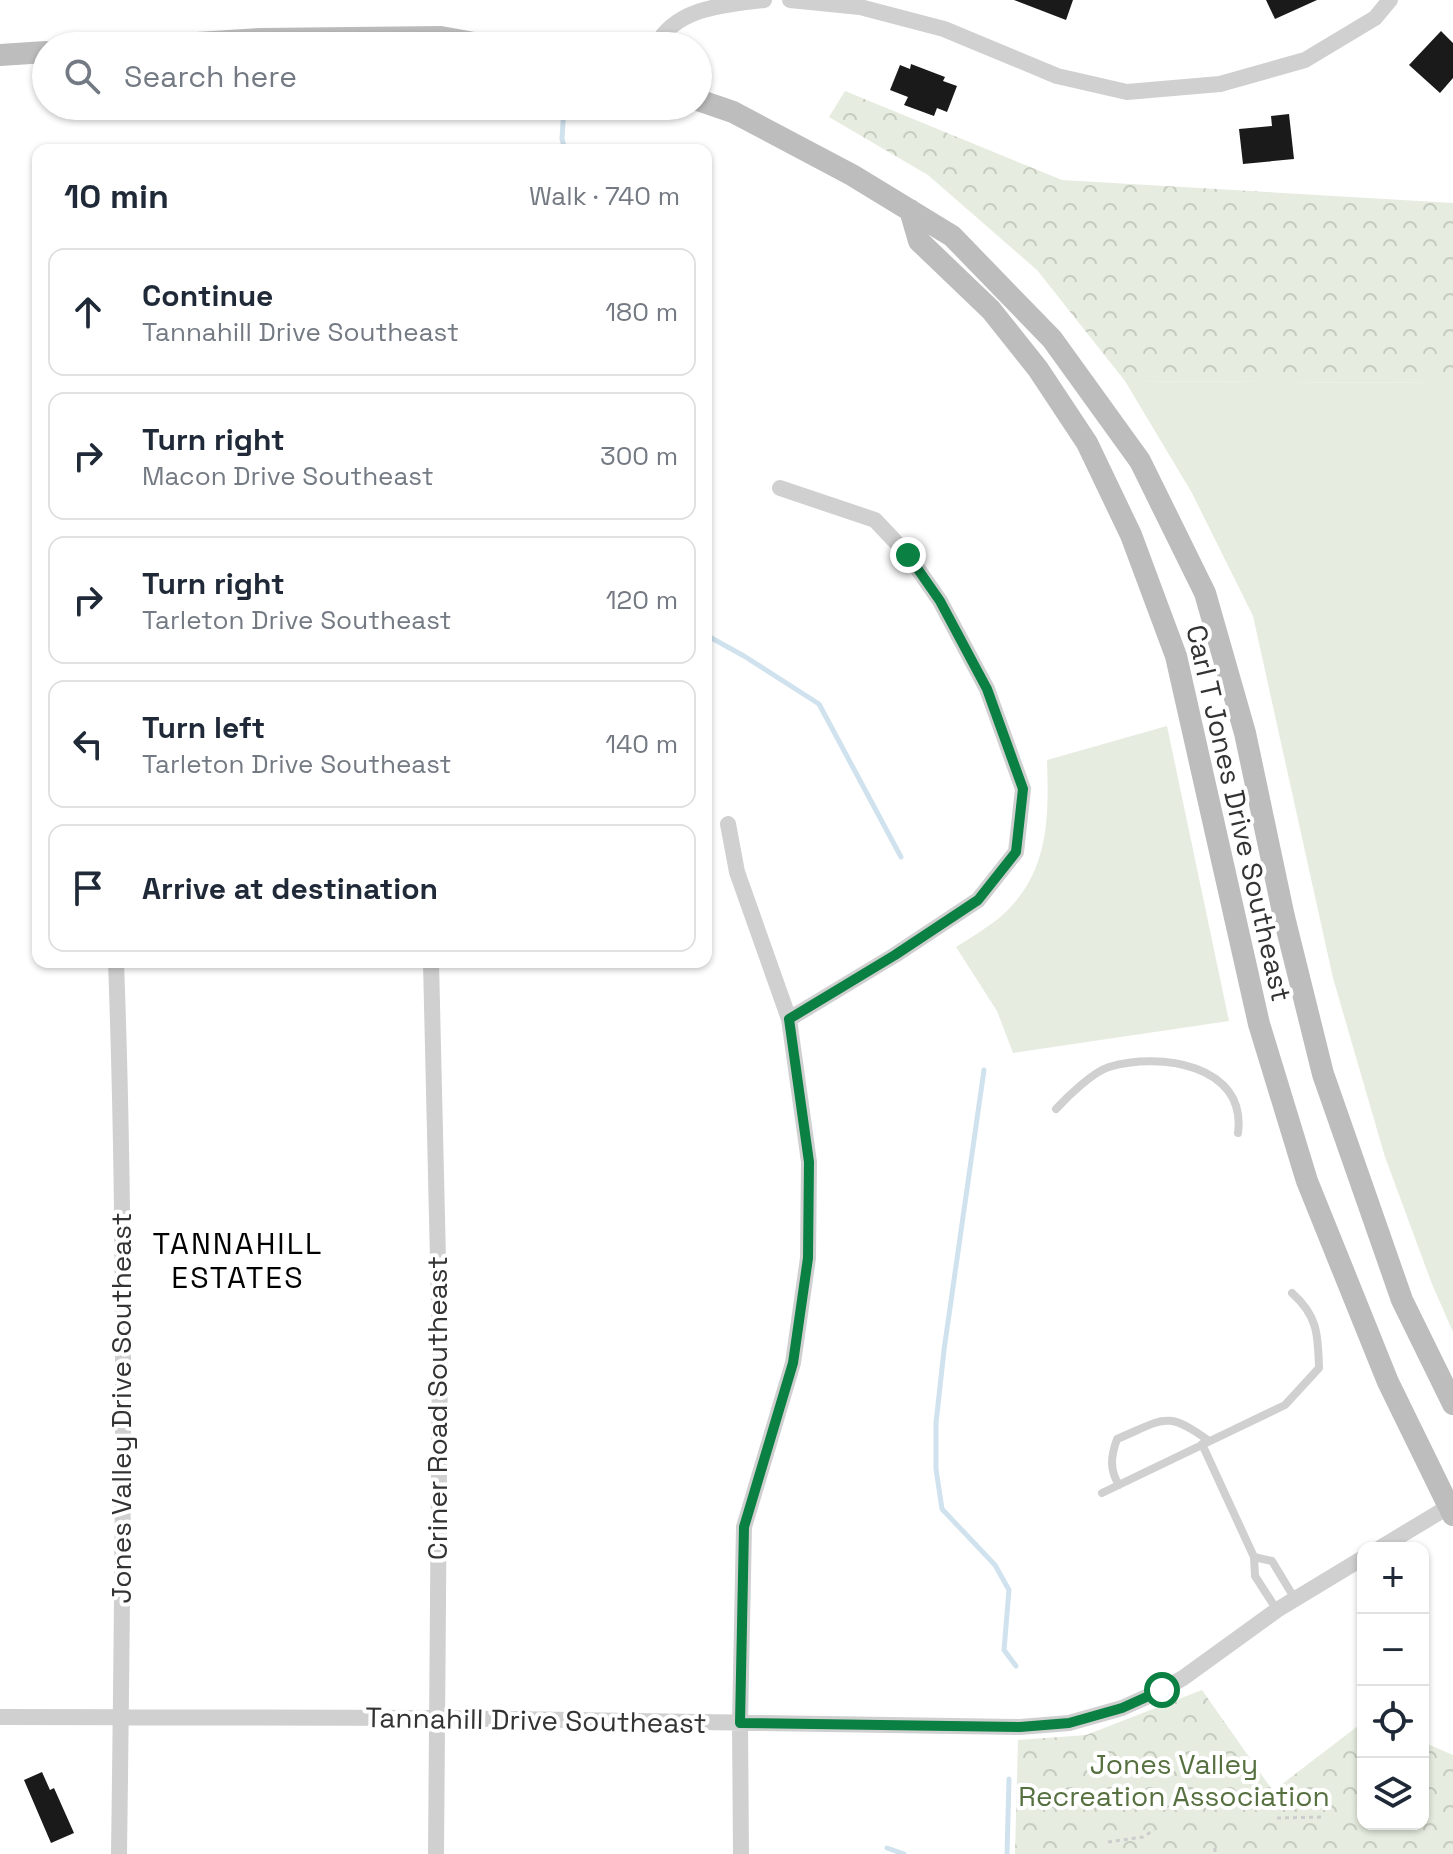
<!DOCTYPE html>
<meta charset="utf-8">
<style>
body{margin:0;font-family:"Space Grotesk",sans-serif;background:#f6f6f7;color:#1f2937}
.controls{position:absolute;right:24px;bottom:24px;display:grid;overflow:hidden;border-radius:16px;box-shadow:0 2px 6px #0004}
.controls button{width:72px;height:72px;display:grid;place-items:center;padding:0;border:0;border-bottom:2px solid #e0e1e3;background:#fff;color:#1f2937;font:40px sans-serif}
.stop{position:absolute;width:24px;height:24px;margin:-18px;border:6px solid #0b8043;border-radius:50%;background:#fff}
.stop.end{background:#0b8043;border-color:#fff;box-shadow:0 2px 8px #0008}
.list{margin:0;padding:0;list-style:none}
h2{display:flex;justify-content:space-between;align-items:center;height:104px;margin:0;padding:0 32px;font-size:34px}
h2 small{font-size:26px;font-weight:400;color:#747a83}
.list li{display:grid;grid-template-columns:52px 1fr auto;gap:24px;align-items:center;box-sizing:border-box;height:128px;margin:0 16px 16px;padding:0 16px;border:2px solid #e0e1e3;border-radius:16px}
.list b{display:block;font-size:30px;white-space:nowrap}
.list p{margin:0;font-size:26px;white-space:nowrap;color:#747a83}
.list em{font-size:26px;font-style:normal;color:#747a83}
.icon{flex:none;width:44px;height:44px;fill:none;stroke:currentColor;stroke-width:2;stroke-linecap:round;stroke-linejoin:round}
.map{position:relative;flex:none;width:1453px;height:1854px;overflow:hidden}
.search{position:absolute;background:#fff;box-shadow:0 2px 6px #0004;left:32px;top:32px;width:680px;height:88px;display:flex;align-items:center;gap:20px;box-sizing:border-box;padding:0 28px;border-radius:44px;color:#747a83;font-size:30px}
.panel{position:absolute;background:#fff;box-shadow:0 2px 6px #0004;left:32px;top:144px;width:680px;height:824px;border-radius:16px}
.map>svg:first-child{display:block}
</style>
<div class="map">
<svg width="1453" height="1854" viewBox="0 0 1453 1854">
<defs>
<pattern id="forest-crowns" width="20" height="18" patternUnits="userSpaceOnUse" patternTransform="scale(2)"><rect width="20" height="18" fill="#e6ecdf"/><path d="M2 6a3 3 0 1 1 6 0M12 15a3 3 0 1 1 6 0" fill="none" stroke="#c6cbc0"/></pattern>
</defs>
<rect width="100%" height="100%" fill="#fff"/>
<path fill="#e6ecdf" d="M1125,381L1453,383V1332L1432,1284L1385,1157L1333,978L1253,616L1192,493Z
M1167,726L1229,1021L1013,1053L997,1011L956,947C970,938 985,929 998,919C1049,876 1049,821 1047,760Z"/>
<path fill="url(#forest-crowns)" d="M845,91L1062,180L1453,203V383L1125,381L1037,270L928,175L829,117Z
M1202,1690L1273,1791L1363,1722V1824H1423V1742L1453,1755V1854H1015L1018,1740L1086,1735Z"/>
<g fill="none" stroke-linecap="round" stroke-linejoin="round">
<path stroke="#cfe2ee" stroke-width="5" d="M564,106L562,139L565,150
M706,635L744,656L819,704L901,857
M984,1070L944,1350L936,1423V1469L942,1509L995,1565L1009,1590L1004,1650L1016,1666
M887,1848L904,1854
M1007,1854L1009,1779"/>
</g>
<path fill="#1a1a1a" d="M1014,0H1073L1066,20Z
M1266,0H1317L1275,19Z
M1441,31L1453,43V78L1440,93L1409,65Z
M911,64L945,77L943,81L957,86L947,112L937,108L934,116L904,105L908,97L890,90L900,65L910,69Z
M1289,114L1294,159L1243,164L1239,129L1272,126L1271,116Z
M42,1772L50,1790L54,1788L74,1833L51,1843L24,1780Z"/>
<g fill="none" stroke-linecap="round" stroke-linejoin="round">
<path stroke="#cdcdcd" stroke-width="3" stroke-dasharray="4 4" stroke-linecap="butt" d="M1277,1818L1325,1817
M1108,1842L1143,1837L1154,1830
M1215,1848V1854"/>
<path stroke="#d0d0d0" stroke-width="8" d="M1056,1109C1068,1096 1093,1072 1109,1067C1159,1052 1247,1064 1238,1133
M1202,1444L1254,1557L1255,1576L1277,1610
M1119,1485C1109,1469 1111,1456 1117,1439C1163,1420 1166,1409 1209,1441
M1102,1493L1285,1405L1319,1368C1318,1335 1318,1316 1292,1293
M1254,1557L1272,1561L1295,1599"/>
<path stroke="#d0d0d0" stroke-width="16" d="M790,0L860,7L944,29L1057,76L1127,92L1220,84L1305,60L1375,18L1390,0
M656,46C676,7 725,5 764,0
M780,488L875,520L908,555L940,601L987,689L1023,789L1016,852L978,900L895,955L789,1019
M728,824L737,872L789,1019L809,1162L808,1258L793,1363L744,1527L740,1723L741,1854
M116,962C127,1259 123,1557 119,1854
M431,962L440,1346L436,1854
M1380,1548L1453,1504
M0,1717L436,1718L1020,1727L1069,1723L1122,1708L1162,1690L1183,1678L1277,1610L1363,1558"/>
<path stroke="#bdbdbd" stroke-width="22" d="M148,46L260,39L441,37L491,46
M0,55L46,52
M698,100L733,112L852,175L952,236L1052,339L1140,461L1205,593L1245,733L1284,917L1323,1074L1402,1300L1453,1404
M910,210L919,241L991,310L1038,369L1087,443L1131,535L1176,656L1259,1024L1307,1181L1388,1382L1453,1515"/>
</g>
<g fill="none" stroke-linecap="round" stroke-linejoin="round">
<path stroke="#0b8043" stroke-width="10" d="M908,555L940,601L987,689L1023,789L1016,852L978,900L895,955L789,1019L809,1162L808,1258L793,1363L744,1527L740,1723L1020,1727L1069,1723L1122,1708L1162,1690"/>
</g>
<g text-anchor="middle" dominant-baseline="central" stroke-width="8" stroke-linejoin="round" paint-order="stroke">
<g font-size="28" fill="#333" stroke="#fff">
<text transform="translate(1239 813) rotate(77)">Carl T Jones Drive Southeast</text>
<text transform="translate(121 1408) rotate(-90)">Jones Valley Drive Southeast</text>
<text transform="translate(437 1408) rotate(-90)">Criner Road Southeast</text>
<text transform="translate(536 1720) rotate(1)">Tannahill Drive Southeast</text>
</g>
<g font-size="28" fill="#56703f" stroke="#fff">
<text x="1174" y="1764">Jones Valley<tspan x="1174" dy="32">Recreation Association</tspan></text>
</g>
<g font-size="30" letter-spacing="2" fill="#000" stroke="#fff">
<text x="238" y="1243">TANNAHILL<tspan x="238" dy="34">ESTATES</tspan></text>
</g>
</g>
</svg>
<div class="controls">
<button>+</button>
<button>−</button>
<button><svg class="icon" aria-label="locate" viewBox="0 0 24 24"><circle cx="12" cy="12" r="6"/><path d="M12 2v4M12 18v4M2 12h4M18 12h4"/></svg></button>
<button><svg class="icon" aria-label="layers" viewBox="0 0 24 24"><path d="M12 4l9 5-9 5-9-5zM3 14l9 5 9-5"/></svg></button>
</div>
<div class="stop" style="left:1162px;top:1690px"></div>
<div class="stop end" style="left:908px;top:555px"></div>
<div class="search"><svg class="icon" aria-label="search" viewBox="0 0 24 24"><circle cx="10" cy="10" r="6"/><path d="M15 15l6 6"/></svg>Search here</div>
<section class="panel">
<h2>10 min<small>Walk · 740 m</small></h2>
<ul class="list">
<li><svg class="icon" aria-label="ahead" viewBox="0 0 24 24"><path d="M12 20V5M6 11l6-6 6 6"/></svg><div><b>Continue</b><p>Tannahill Drive Southeast</p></div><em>180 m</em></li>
<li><svg class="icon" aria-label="right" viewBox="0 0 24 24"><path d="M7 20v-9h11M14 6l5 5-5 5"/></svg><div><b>Turn right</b><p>Macon Drive Southeast</p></div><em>300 m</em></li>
<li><svg class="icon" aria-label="right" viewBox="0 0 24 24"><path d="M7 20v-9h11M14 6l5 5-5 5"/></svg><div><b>Turn right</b><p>Tarleton Drive Southeast</p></div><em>120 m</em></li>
<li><svg class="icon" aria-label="left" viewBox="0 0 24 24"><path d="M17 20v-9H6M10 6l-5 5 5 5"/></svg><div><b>Turn left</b><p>Tarleton Drive Southeast</p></div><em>140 m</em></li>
<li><svg class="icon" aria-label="arrive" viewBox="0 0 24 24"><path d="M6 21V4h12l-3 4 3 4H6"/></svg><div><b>Arrive at destination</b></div></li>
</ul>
</section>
</div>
